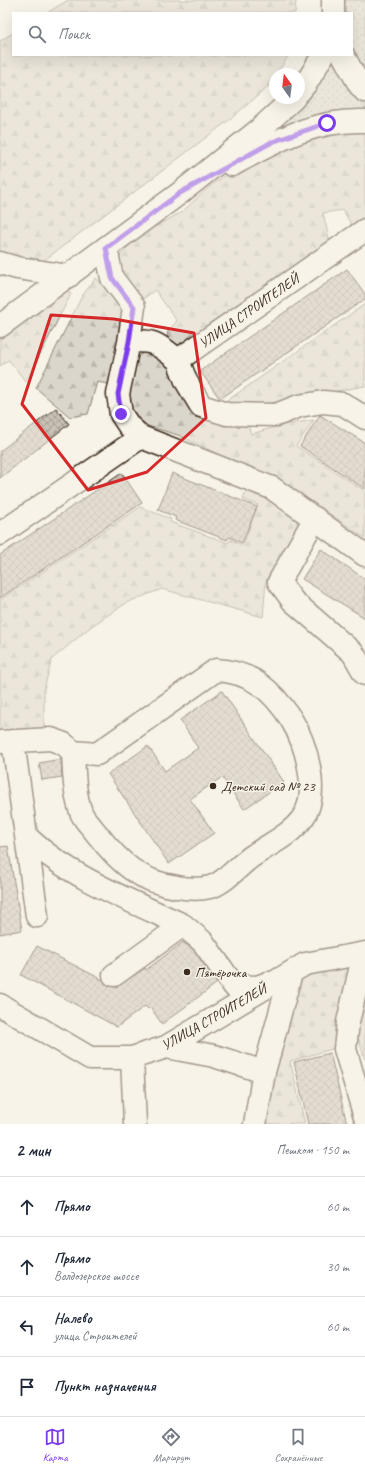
<!DOCTYPE html>
<html lang="ru">
<meta charset="utf-8">
<style>
body{margin:0;font-family:Caveat,sans-serif;background:#f6f6f7;color:#1f2937}
.compass{position:absolute;left:269px;top:68px;width:36px;height:36px;border-radius:50%;background:#fff;box-shadow:0 4px 16px #0002;rotate:346deg}
.stop{position:absolute;width:12px;height:12px;margin:-9px;border:3px solid #7c3aed;border-radius:50%;background:#fff}
.stop.end{background:#7c3aed;border-color:#fff;box-shadow:0 1px 4px #0008}
.list{margin:0;padding:0;list-style:none}
h2{display:flex;justify-content:space-between;align-items:center;height:52px;margin:0;padding:0 16px;font-size:17px}
h2 small{font-size:13px;font-weight:400;color:#747a83}
.list li{display:grid;grid-template-columns:26px 1fr auto;gap:12px;align-items:center;box-sizing:border-box;height:60px;padding:0 16px;border-top:1px solid #e0e1e3}
.list b{display:block;font-size:15px;white-space:nowrap}
.list p{margin:0;font-size:13px;white-space:nowrap;color:#747a83}
.list em{font-size:13px;font-style:normal;color:#747a83}
.icon{flex:none;width:22px;height:22px;fill:none;stroke:currentColor;stroke-width:2;stroke-linecap:round;stroke-linejoin:round}
.map{position:relative;flex:none;width:365px;height:1124px;overflow:hidden}
.search{position:absolute;background:#fff;box-shadow:0 4px 16px #0002;left:12px;right:12px;top:12px;height:44px;display:flex;align-items:center;gap:10px;box-sizing:border-box;padding:0 14px;border-radius:0px;color:#747a83;font-size:15px}
.sheet{height:292px;background:#fff}
nav{display:flex;justify-content:space-around;align-items:center;box-sizing:border-box;height:56px;border-top:1px solid #e0e1e3;background:#fff;font-size:11px;color:#747a83}
nav a{display:grid;justify-items:center;gap:2px}
nav .on{color:#7c3aed}
.map>svg:first-child{display:block}
</style>
<div class="map">
<svg width="365" height="1124" viewBox="0 0 365 1124">
<defs>
<pattern id="grass-dots" width="8" height="8" patternUnits="userSpaceOnUse"><rect width="8" height="8" fill="#dbd6cb"/><path d="M2 2h.1M6 6h.1" fill="none" stroke="#bdb8ae" stroke-width="1.8" stroke-linecap="round"/></pattern>
<pattern id="forest-firs" width="22" height="20" patternUnits="userSpaceOnUse"><rect width="22" height="20" fill="#dbd6cb"/><path d="M5 1l3.5 6h-7zM16 11l3.5 6h-7z" fill="#bdb8ae"/></pattern>
<pattern id="building-cross-hatch" width="8" height="8" patternUnits="userSpaceOnUse"><rect width="8" height="8" fill="#c8c1b6"/><path d="M0 0l8 8M0 8l8-8" fill="none" stroke="#a49d93"/></pattern>
</defs>
<rect width="100%" height="100%" fill="#f7f3e8"/>
<filter id="ink" filterUnits="userSpaceOnUse"><feTurbulence type="fractalNoise" baseFrequency=".025" numOctaves="2"/><feDisplacementMap in="SourceGraphic" scale="8" xChannelSelector="R" yChannelSelector="G"/><feConvolveMatrix kernelMatrix="1 2 1 2 8 2 1 2 1" color-interpolation-filters="sRGB"/></filter>
<g filter="url(#ink)">
<path fill="url(#grass-dots)" stroke="#8b8074" d="M341,0H365V79L352,55V13H341Z
M331,55L365,99V117L238,156Z"/>
<path fill="url(#forest-firs)" stroke="#8b8074" d="M68,0H296L295,13H47Z
M13,33V55H289L268,87L229,120L42,262L0,252V41Z
M365,131V218L352,226L343,210L323,213L330,243L178,347L167,338L168,331L177,321L155,290L140,301L123,282L118,260L122,253L138,236L182,212L208,188L229,172L298,132Z
M96,278L124,308L113,385L97,382L88,414L70,417L36,388L82,296Z
M63,288L71,294L26,382L9,360L0,366V339Z
M365,304V386L230,410L221,405Z
M147,351L169,361L183,391L185,402L199,414L248,425L251,434L282,425L314,420L296,446L365,491V538L298,492L288,490L266,477L178,435L148,426L139,419L130,405L125,390L133,359Z
M255,489L296,516L298,531L291,537L266,581L263,617L162,589L128,602L93,625L52,659L44,689V729L0,731V600L140,507L171,519L170,522L228,543L230,540L243,545L258,505L243,499L245,493Z
M353,958L335,1048L290,1061L305,1124H264L267,1095L294,990L305,973Z
M365,984V1059L357,1035Z"/>
<path fill="url(#building-cross-hatch)" stroke="#3b2a1e" d="M347,269L365,294V299L220,399L200,371Z
M56,408L69,424L0,478V451Z
M320,415L365,443V489L300,446Z
M122,473L142,503L0,598V555Z
M172,473L257,507L242,543L229,537L227,540L175,520L176,517L158,510Z
M321,549L365,579V618L302,579Z
M222,691L284,782L244,809L222,777L190,799L214,833L169,864L108,774L148,746L165,771L198,748L180,720Z
M61,759L62,777L42,780L39,763Z
M8,846L22,930L0,934V847Z
M183,942L194,950L217,983L162,1024L150,1007L148,1009L145,1006L117,1027L21,975L37,946L103,980L109,986L116,987L145,968L146,970Z
M330,1053L347,1124H308L294,1062Z"/>
<g fill="none" stroke-linecap="round" stroke-linejoin="round">
<g stroke="#3b2a1e" stroke-width="25">
<path id="minor" d="M0,263L17,268L69,276
M129,342C155,339 158,345 178,360L365,230
M178,360L186,381L201,406L227,414L276,415L299,406L323,402L343,404L365,418
M141,437L272,488L365,555
M315,518L279,582L293,601L353,653L365,674
M0,534L141,437L129,426L121,414L118,394L129,342L134,307L112,278L106,248
M13,741L37,916
M0,742L51,739L64,744L73,752C74,771 74,793 81,812C83,819 92,827 97,834C119,862 140,882 177,887C188,889 199,890 210,887C224,884 241,863 254,855C270,844 290,835 302,819C321,794 306,743 291,719C272,690 252,672 216,670L97,754L73,752
M26,836C67,876 131,901 183,925L114,975
M183,925L203,942L234,986L257,987L268,983
M365,960L361,966L348,1022L345,1049L365,1117
M0,1005L90,1058H132L166,1047L305,964L365,953
M166,1047L214,1056L264,1072
M132,1058L135,1124
M255,1124L264,1072L291,973"/>
</g>
<g stroke="#3b2a1e" stroke-width="25">
<path id="major" d="M333,13V0
M343,55L359,84L365,91
M299,92L307,82L323,55
M232,165C276,141 314,119 365,121
M0,326L180,193L260,129L294,98"/>
</g>
<use href="#minor" stroke="#f7f3e8" stroke-width="22"/>
<use href="#major" stroke="#f7f3e8" stroke-width="22"/>
</g>
</g>
<g fill="none" stroke-linecap="round" stroke-linejoin="round" filter="url(#ink)">
<path stroke="#7c3aed" stroke-width="5" d="M121,414L118,394L129,342L134,307L112,278L106,248L180,193L272,142L327,123"/>
</g>
<path d="M0 0H365V1124H0ZM51,315L114,319L194,333L206,418L147,472L88,490L22,404Z" fill="#f7f3e8" fill-opacity=".55" fill-rule="evenodd"/>
<path fill="none" stroke="#d62828" stroke-width="3" stroke-linejoin="round" d="M51,315L114,319L194,333L206,418L147,472L88,490L22,404Z"/>
<g fill="#3b2a1e" stroke="#f7f3e8" stroke-width="1.5">
<circle cx="213" cy="786" r="4"/>
<circle cx="187" cy="972" r="4"/>
</g>
<g text-anchor="middle" dominant-baseline="central" stroke-width="3" stroke-linejoin="round" paint-order="stroke">
<g font-size="14" fill="#3b2a1e" stroke="#f7f3e8">
<text transform="translate(249 311) rotate(-35)">УЛИЦА СТРОИТЕЛЕЙ</text>
<text transform="translate(214 1017) rotate(-30)">УЛИЦА СТРОИТЕЛЕЙ</text>
</g>
<g font-size="14" fill="#3b2a1e" stroke="#f7f3e8" text-anchor="start">
<text x="221" y="786">Детский сад № 23</text>
<text x="195" y="972">Пятёрочка</text>
</g>
</g>
</svg>
<svg class="compass" viewBox="-18 -18 36 36"><path d="M0-13l5 13h-10z" fill="#e53935"/><path d="M0 13l5-13h-10z" fill="#747a83"/></svg>
<div class="stop" style="left:327px;top:123px"></div>
<div class="stop end" style="left:121px;top:414px"></div>
<div class="search"><svg class="icon" aria-label="search" viewBox="0 0 24 24"><circle cx="10" cy="10" r="6"/><path d="M15 15l6 6"/></svg>Поиск</div>
</div>
<section class="sheet">
<h2>2 мин<small>Пешком · 150 m</small></h2>
<ul class="list">
<li><svg class="icon" aria-label="ahead" viewBox="0 0 24 24"><path d="M12 20V5M6 11l6-6 6 6"/></svg><div><b>Прямо</b></div><em>60 m</em></li>
<li><svg class="icon" aria-label="ahead" viewBox="0 0 24 24"><path d="M12 20V5M6 11l6-6 6 6"/></svg><div><b>Прямо</b><p>Волдозерское шоссе</p></div><em>30 m</em></li>
<li><svg class="icon" aria-label="left" viewBox="0 0 24 24"><path d="M17 20v-9H6M10 6l-5 5 5 5"/></svg><div><b>Налево</b><p>улица Строителей</p></div><em>60 m</em></li>
<li><svg class="icon" aria-label="arrive" viewBox="0 0 24 24"><path d="M6 21V4h12l-3 4 3 4H6"/></svg><div><b>Пункт назначения</b></div></li>
</ul>
</section>
<nav>
<a class="on"><svg class="icon" aria-label="map" viewBox="0 0 24 24"><path d="M3 6l6-2 6 2 6-2v14l-6 2-6-2-6 2zM9 4v14M15 6v14"/></svg>Карта</a>
<a><svg class="icon" aria-label="directions" viewBox="0 0 24 24"><path d="M12 3l9 9-9 9-9-9zM9 14v-3h6M13 9l2 2-2 2"/></svg>Маршрут</a>
<a><svg class="icon" aria-label="saved" viewBox="0 0 24 24"><path d="M7 4h10v16l-5-4-5 4z"/></svg>Сохранённые</a>
</nav>
